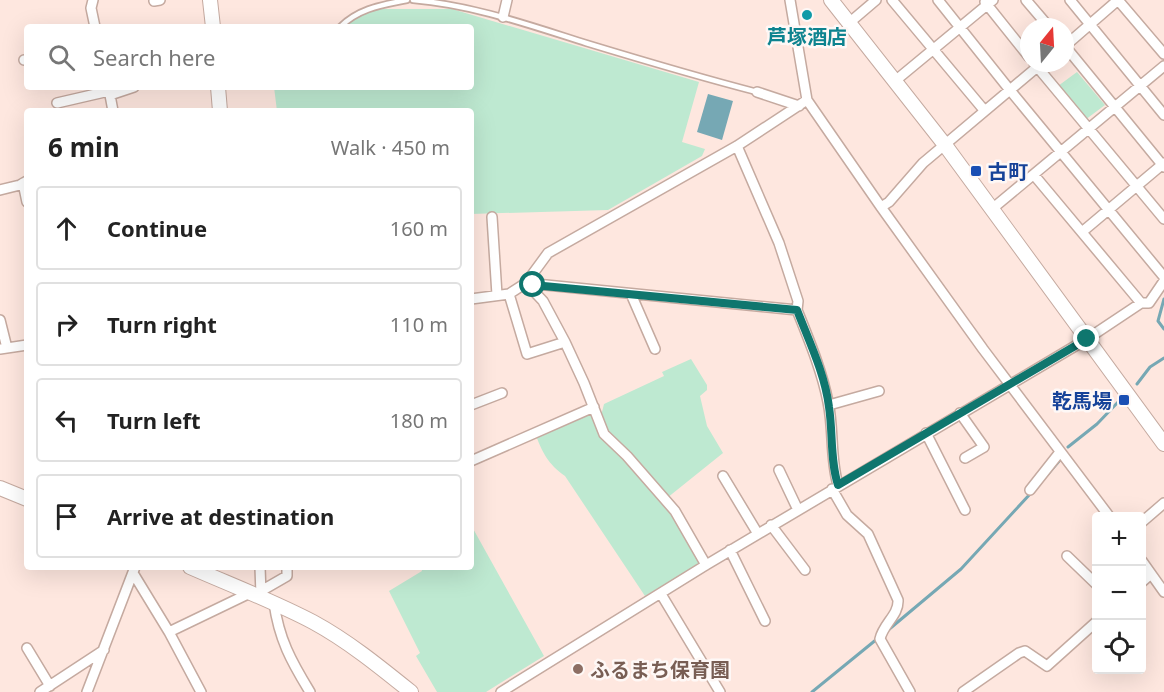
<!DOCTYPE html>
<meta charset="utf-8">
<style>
body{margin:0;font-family:"Noto Sans","Noto Sans JP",sans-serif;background:#f2f2f2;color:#222}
.controls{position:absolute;right:18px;bottom:18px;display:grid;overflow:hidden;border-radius:6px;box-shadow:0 6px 24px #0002}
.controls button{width:54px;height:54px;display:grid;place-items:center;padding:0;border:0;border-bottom:2px solid #e0e0e0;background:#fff;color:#222;font:30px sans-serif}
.compass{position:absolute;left:1020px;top:18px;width:54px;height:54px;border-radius:50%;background:#fff;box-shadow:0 6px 24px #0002;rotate:18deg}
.stop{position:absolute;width:18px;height:18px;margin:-14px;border:4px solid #0f766e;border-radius:50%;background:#fff}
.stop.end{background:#0f766e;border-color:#fff;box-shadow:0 2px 6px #0008}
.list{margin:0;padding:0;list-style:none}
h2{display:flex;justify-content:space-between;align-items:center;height:78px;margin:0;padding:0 24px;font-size:26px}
h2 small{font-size:20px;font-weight:400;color:#767676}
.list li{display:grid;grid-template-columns:39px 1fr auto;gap:18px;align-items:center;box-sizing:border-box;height:84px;margin:0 12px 12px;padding:0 12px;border:2px solid #e0e0e0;border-radius:6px}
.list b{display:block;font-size:22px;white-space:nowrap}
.list em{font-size:20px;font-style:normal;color:#767676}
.icon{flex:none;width:33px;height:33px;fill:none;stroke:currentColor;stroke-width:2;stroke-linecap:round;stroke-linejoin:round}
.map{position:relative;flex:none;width:1164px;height:692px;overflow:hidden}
.search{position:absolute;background:#fff;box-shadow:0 6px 24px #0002;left:24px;top:24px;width:450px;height:66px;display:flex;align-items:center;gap:15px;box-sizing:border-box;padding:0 21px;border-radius:6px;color:#767676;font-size:22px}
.panel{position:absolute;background:#fff;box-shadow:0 6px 24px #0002;left:24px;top:108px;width:450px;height:462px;border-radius:6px}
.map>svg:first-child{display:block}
</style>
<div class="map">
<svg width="1164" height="692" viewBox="0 0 1164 692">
<rect width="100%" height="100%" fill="#fee7df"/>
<path fill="#bee9d1" d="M377,9H452L699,82L682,142L705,149L702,156L608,210L471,214V111H277L274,87H471V27H344L352,19Z
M1077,72L1105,105L1085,120L1058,86Z
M691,359L707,385V390L700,396L707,426L723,453L667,498L606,431L601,416L604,404L664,376L662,372Z
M592,410L600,434L674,512L700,564L645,596L565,476C548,464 542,452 535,433Z
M471,525L544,656L486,692H437L416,656L420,653L389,591L422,571L421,567H471Z"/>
<path fill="#76a8b4" d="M708,94L733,101L722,140L697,132Z"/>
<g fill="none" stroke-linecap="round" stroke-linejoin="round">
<path stroke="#76a8b4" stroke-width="3" d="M1164,299L1158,321L1164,329
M1137,384L1150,367L1164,358
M1068,447L1097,424L1120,400
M1047,475L1060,460
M887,631L961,569L1031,493
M812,692L877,639"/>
<g stroke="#c5aaa0" stroke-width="8">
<path id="lane" d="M413,0C473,5 529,25 586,43C642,60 699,77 757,92
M340,27C359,8 382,5 407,0"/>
</g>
<g stroke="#c5aaa0" stroke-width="12">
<path id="street" d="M93,0L91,8L95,27
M790,0L807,100L881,207L983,349L1109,516
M892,0L984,110
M938,0L1009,89L1164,277
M1026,0L1049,27
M1070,0L1164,115
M1118,0L1164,54
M154,1L160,0
M985,2L1029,57
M503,17L507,0
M849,23L876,0
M1065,46L1164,167
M1065,46L1118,0
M24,60H27
M1034,63L1164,219
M895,81L993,0
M109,89L110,95L134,87
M757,92L799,106
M110,95L113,111
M57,103L109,91
M737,146L779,243L798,301L797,310C809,340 822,371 828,402C834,430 830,458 838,485
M1034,175L1141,303
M23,183L27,202
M0,190L20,185L27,181
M881,207L889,202L923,163L1042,63
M992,209L1164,66
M492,217L497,295
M1082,232L1164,163
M526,283L543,301L565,342L584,383L604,434L627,456L675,511L706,565
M526,283L797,310
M509,294L527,354L565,342
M631,294L655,349
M471,299L509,294L526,283L548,253L737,146L807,100
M0,320L7,348
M0,349L27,345
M471,405L502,393
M829,405L879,391
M960,413L984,447L965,458
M926,433L965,510
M471,461L594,407
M779,470L798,510
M723,476L758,534
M832,489L847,515L868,534L898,600C899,615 883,624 880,639L910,692
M1030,490L1060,452
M1142,522L1164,503
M771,525L805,570
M730,550L765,621
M1067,556L1096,584
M1142,561L1164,592
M260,567L261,595
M133,573L169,632L201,692
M1142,582L1151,574
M261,591L287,576V567
M661,594L720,692
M274,603C279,639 291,661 310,692
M169,632L250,593
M27,648L50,686
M40,692L104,650
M87,692L135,567
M501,692L706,565L1087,339L1141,303H1149L1164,281
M963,692L1019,653L1025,651L1047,666L1096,622"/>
</g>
<g stroke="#c5aaa0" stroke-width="16">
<path id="secondary" d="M210,0L213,27
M831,0L945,145L1164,444
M218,87L220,111
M0,488L27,499
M190,567C231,585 273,601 313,622C348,641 380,667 411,692"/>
</g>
<use href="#lane" stroke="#fff" stroke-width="4.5"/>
<use href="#street" stroke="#fff" stroke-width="9"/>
<use href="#secondary" stroke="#fff" stroke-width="14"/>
</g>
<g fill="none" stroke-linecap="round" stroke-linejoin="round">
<path stroke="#0f766e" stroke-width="8" d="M533,285L797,310C809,341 825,374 829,407C833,433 830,460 838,485L1087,339"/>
</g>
<circle fill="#0f9aa8" stroke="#fef8f6" stroke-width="2" cx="807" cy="15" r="6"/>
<g fill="#1a4fb4" stroke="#fef8f6" stroke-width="2">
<rect x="970" y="165" width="12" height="12" rx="3"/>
<rect x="1118" y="394" width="12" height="12" rx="3"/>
</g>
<circle fill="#8d6e63" stroke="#fef8f6" stroke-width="2" cx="578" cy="669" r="6"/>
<g text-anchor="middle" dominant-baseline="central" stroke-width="5" stroke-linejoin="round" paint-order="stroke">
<g font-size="20" font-weight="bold" fill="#0d838f" stroke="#fef8f6">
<text x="807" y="36">芦塚酒店</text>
</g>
<g font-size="20" font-weight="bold" fill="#164399" stroke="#fef8f6" text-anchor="start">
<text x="988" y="171">古町</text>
<text x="1112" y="400" text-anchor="end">乾馬場</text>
</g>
<g font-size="20" font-weight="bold" fill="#785e54" stroke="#fef8f6" text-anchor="start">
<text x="590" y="669">ふるまち保育園</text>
</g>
</g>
</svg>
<div class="controls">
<button>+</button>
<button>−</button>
<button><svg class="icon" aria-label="locate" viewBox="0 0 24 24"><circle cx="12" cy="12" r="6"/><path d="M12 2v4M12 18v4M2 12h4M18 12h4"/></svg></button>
</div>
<svg class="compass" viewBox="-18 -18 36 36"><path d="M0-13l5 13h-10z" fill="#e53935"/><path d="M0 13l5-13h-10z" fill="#767676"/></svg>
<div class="stop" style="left:533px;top:285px"></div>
<div class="stop end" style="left:1087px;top:339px"></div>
<div class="search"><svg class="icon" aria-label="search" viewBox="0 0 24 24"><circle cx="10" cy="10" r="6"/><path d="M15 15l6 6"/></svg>Search here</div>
<section class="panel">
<h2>6 min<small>Walk · 450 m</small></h2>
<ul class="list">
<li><svg class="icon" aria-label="ahead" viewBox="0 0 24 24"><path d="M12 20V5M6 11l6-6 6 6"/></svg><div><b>Continue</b></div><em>160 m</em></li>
<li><svg class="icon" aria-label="right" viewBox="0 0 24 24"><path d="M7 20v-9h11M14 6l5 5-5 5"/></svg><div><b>Turn right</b></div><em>110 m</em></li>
<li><svg class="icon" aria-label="left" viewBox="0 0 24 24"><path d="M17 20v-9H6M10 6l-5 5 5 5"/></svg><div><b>Turn left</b></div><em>180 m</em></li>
<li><svg class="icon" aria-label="arrive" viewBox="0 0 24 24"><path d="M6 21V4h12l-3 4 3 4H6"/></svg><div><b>Arrive at destination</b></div></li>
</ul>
</section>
</div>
